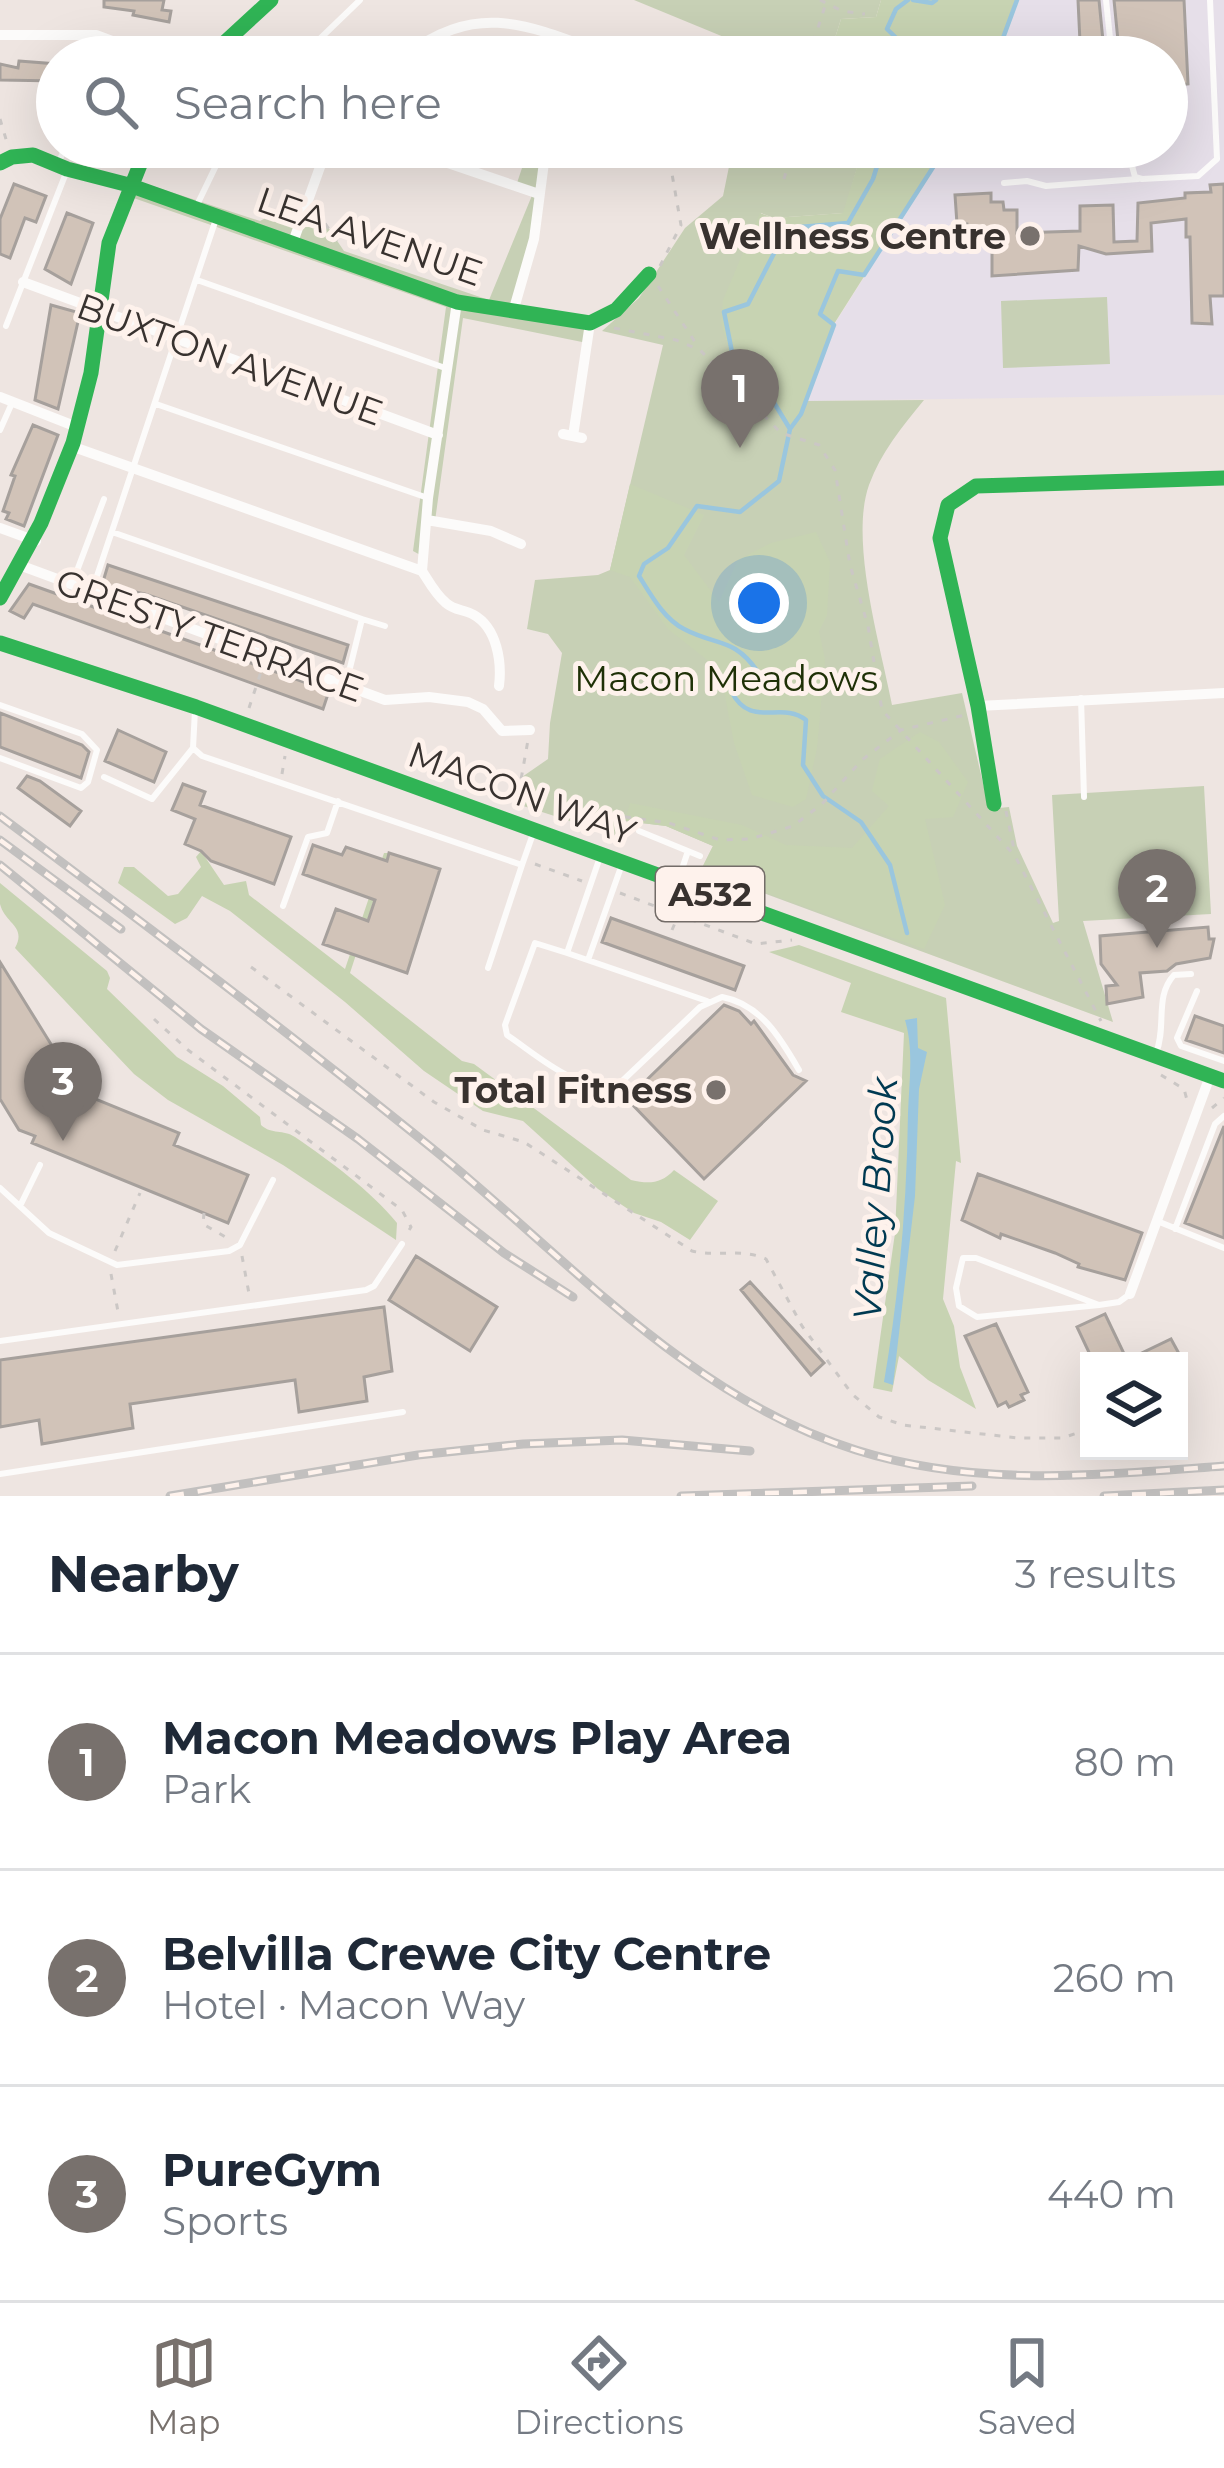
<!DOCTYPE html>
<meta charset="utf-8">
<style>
body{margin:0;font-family:Montserrat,sans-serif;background:#f2f2f3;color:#1f2937}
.controls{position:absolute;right:36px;bottom:36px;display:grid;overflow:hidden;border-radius:0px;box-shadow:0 12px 48px #0002}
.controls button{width:108px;height:108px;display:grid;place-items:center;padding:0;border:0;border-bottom:3px solid #e0e1e3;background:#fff;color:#1f2937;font:60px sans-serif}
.you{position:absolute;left:759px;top:603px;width:42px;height:42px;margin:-30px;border:9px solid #fff;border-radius:50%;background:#1a73e8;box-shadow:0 0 0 18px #1a73e833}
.badge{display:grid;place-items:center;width:78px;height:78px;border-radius:50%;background:#78716d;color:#fff;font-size:39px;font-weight:700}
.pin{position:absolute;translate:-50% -99px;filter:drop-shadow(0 3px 6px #0008)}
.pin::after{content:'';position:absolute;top:63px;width:42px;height:36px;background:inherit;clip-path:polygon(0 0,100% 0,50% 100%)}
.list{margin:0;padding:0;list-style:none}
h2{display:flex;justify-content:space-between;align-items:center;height:156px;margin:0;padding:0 48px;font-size:51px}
h2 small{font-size:39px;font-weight:400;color:#747a83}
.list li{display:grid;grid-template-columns:78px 1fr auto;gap:36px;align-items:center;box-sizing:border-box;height:216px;padding:0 48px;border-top:3px solid #e0e1e3}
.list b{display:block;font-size:45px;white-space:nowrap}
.list p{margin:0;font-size:39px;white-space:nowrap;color:#747a83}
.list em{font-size:39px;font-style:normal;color:#747a83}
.icon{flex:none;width:66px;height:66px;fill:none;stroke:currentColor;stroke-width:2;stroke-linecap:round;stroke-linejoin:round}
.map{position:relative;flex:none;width:1224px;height:1496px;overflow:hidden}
.search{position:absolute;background:#fff;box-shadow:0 12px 48px #0002;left:36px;right:36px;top:36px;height:132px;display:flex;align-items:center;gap:30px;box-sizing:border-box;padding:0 42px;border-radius:66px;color:#747a83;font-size:45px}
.sheet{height:804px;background:#fff}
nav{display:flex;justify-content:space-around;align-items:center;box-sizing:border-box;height:168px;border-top:3px solid #e0e1e3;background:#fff;font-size:33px;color:#747a83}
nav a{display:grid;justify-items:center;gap:6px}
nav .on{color:#78716d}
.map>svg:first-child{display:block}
</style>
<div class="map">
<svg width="1224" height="1496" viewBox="0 0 1224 1496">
<rect width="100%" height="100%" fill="#eee5e1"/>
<path fill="#e6dfe9" d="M1017,0H1224V395L806,401L834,325L946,147H1167V57H996Z"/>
<path fill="#c7d0b5" d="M634,0H881L876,17L841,19L829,57H753V49Z
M529,147H546L534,239L514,311L590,323L587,343L463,318L435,521L428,520L424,557L413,551L446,307L125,195L131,179L260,221C277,212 293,199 313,205L344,251L489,300L533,193L516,186Z
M733,147H863L844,213L774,218L761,213L735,366L768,397L790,428L806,401L924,400C902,427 881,452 869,485C849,541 881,647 892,705L962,693L989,809L1009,807L1017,846L1053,923L1059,921L1052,795L1204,786L1211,914L1083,921L1113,1022L701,870L713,846L666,826L625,821L620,837L517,804L522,777L548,759L550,723L562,653L548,634L527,629L535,580L598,575L610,570L663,345L602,331L639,298L685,228L723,196Z
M1107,297L1110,364L1003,368L1001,301Z"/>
<path fill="#c7d3b2" d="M881,0H1017L996,57H829L841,19L876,17Z
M863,147H946L834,324L801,414L790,429L772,401L735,367L721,323L723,300L760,213L774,218L843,213Z
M630,484L704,515L684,555L719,602L738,560L771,543L816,532L830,562L827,615L819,631L825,660L817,748L806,799L793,807L752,795L734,743L720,670L668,629L630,577L610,570Z
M920,732L939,742L968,782L953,817L925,819L945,905L924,949L701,870L713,846L666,826L625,821L630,803L742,825L786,845L852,848L889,806L872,791L880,759Z
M201,851L224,885L246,881L249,895L345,969L384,853H389L350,973L462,1061L474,1064L631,1180C649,1184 661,1184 674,1170L718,1201L690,1240L661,1222L634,1213L598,1189L523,1121L483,1111L424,1071L345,1002L230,911L202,896L187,918L175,924L118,883L124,867H134L168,896L178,894L201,867L196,857Z
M0,883L107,971L110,978L107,989L177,1057L223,1086L260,1117L261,1125C272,1135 283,1129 295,1137C330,1161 370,1190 397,1223L396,1240L283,1165L168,1100L134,1074L15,948C27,926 5,924 0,904C0,897 0,890 0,883Z
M799,945L946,998L961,1163L956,1161L943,1299L954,1326L960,1367L976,1409L928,1380L899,1356L892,1392L873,1388L895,1233L904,1033L841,1012L851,983L769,952Z"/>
<path fill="#9ac6de" d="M917,1018L918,1048L927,1052L919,1089L915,1196L893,1385L884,1382C899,1294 907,1203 908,1113C909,1083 914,1050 905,1020Z"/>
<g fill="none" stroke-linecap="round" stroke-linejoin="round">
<path stroke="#9ac6de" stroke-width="4.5" d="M908,0L896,9L887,29L916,57
M913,0L932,3L936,0
M996,57L1017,0
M790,429L773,401L735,367L724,312L748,304L787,228L848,223L873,179L883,147
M907,933L890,865L861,822L823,796L803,765L806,720C781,700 751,730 731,691L758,672C734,637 716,646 684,629C664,619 651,595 639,576L644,564L668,548L697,506L740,512L779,481L790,429L801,414L834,325L820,314L838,271L864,275L946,147"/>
</g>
<path fill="#d1c3b8" stroke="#a6a09c" stroke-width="3" d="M104,0H164L162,10L171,11L169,22L133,15L134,11L104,7Z
M1078,0H1099L1103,41L1080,42Z
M1114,0H1184L1188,84L1167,86V57H1124V51H1119Z
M19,61L57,64V81L0,80V64L18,68Z
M14,184L46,196L36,222L25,218L10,258L0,254V219Z
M1224,184V296H1210L1212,324L1192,323L1190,237H1186V219L1151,223L1152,251L1106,254L1079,246L1078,270L992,276V243L976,244L977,234H969L967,224H957L955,195L991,193V202H1003L1004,210H1017V233L1080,231V206L1113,205L1114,242L1137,241L1138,203L1185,198V193L1211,192L1210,185Z
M67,213L93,223L71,284L45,269Z
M51,305L80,313L58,409L35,400Z
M33,425L58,435L24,526L6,519L9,513L3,511L15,476L11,475Z
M108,565L348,645L343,663L145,594L102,585Z
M29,584L329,691L323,709L33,604L24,618L10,611Z
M0,713L82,745L89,752L81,778L0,747Z
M118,730L166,752L154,782L105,761Z
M27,776L40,781L81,811L70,826L18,788Z
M183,784L205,792L200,805L291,837L274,884L211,861L201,851L185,844L195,819L172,810Z
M313,845L342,855L346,847L387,861L389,853L440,869L407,973L323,944L336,909L368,921L375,900L303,874Z
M611,918L744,966L735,990L602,942Z
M1208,927L1209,939H1214L1210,958L1176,964L1167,971L1140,973L1143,997L1107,1004L1106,986L1117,985L1101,964L1100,936Z
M0,962L67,1070L51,1081L179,1133L174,1145L248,1175L228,1223L32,1143L35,1136L19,1130L0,1099Z
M724,1005L739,1011L751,1024L754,1021L793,1075L806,1081L704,1179L627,1099Z
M1195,1016L1224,1026V1053L1186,1040Z
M1224,1126V1238L1185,1223Z
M978,1174L1142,1233L1125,1280L1078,1267L1079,1264L1055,1253L1001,1234L1000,1238L962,1220Z
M416,1256L497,1307L470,1351L389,1300Z
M750,1282L824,1363L811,1375L741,1290Z
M384,1307L392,1371L364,1377L367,1401L299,1412L295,1380L130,1404L133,1428L42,1444L39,1420L0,1427V1360Z
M1105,1314L1127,1360L1171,1339L1183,1361H1093L1077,1327Z
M996,1324L1028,1392L1021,1395L1024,1400L1009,1407L1006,1402L998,1406L965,1336Z"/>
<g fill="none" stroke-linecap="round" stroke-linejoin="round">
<path stroke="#cbc7c5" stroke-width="3" stroke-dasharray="6 9" stroke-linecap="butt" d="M820,0L842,11L865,14
M815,57V37L826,3
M0,119L8,146
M784,179L793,147
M317,211L338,243
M265,219L293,204
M660,266L681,225L672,174
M658,286L699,348
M614,328L676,340L700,350L781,433L819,445L835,470L850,565L868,626L882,710L1015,856L1101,1021
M249,708L263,666
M282,774L285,756
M516,808L528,740
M1006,811L1015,854
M583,831L619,816L669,823L720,840L750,839L793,826L822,804L862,760L901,730L965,715
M535,864L582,881
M620,893L756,944L792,940
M672,930L678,916
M251,967L434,1102L483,1130L524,1142L692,1251C717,1257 743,1248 766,1259L802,1326L852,1394L879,1417L903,1425L1018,1438H1062L1089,1429
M154,1019L188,1050L402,1210L411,1227L405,1237
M1161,1075L1184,1089L1187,1100
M1212,1108L1224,1098
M204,1213L203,1224L229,1239
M115,1251L140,1193
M242,1256L250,1299
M111,1274L119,1317"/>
<path stroke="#fcfbfa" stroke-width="6" d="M1106,0L1112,57
M102,57L109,40
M301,57L360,0
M1127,147L1135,177L1142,179L1198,176L1217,159L1210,0
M1014,153L1094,147
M59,162L65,147
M1004,183L1027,181L1046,186L1138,179
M197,205L225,147
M197,280L448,369
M6,326L66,173
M156,404L428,498
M0,430L12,403
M112,532L362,619L346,684
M72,584L104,499
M92,591L216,219
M362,619L385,626
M1081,698L1084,797
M0,705L82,734L97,750L88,782L81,788L0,758
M195,710L193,748L202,756L522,865L534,831
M104,777L152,799L193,748
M639,831L700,856
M600,857L567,953L707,1001
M679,878L688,851
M283,906L308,837L327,833L338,801
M567,953L535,943L505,1025L507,1035C541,1058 575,1091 618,1085L700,1007L722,997C761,1004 781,1039 799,1070
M588,960L621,867
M488,968L522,865
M1197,991L1177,1038L1181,1046L1224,1061
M1156,1053C1167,1026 1154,997 1174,975L1191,974
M0,1188L49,1233L117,1265L229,1251L240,1245L273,1180
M20,1206L40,1165
M1157,1221L1224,1248
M1175,1229L1215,1124L1224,1116
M1099,1305L976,1258H963L962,1262L956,1288L959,1306L977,1317L1099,1305L1119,1302L1130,1294
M0,1341L366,1290L374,1286L402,1244
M0,1474L403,1412"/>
<path stroke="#fcfbfa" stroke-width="10" d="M0,35H96L155,57
M403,57C479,0 526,24 614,57
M401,147L539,194
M667,162L670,147
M293,242L320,167L332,147
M23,282L438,435
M513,312L534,239L546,147
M0,397L77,427
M563,434L582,438
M573,436L590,323
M71,446L422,571C429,582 436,595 446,603C455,611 464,609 474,615C497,628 502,662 499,686
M427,520L491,531L521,544
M0,528L36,541
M22,566L385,700L429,697L468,702L483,709L502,731L530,730
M422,571L428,498L457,302
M978,706L1224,693
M1130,1294L1210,1076"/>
<path stroke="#30b455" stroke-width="15" d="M209,57L271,0
M0,163L12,157L33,155L67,169L129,185L457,302L590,323L616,310L649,274
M0,598L41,523L73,443L91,373L109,243L147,147
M0,643L196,707L1224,1081
M994,804L978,706L940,538L948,505L976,486L1224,478"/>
<g stroke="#c2c0bf" stroke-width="9">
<path id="rail" d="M0,816C147,926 295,1037 438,1153C569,1260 690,1398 856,1450C977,1488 1099,1475 1224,1466
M0,840L121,929
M0,865L201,1029L358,1139L504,1253L573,1297
M170,1496L418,1455L523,1444L622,1440L750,1451
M681,1496L972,1486
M1104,1496L1224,1490"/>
</g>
<use href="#rail" stroke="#fef2ec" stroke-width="4.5" stroke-dasharray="14" stroke-linecap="butt"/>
</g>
<g fill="#78716d" stroke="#fef2ec" stroke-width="4.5">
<circle cx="1030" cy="236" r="12"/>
<circle cx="716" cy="1090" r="12"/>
</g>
<g text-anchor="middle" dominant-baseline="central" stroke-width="10" stroke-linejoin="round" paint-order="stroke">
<rect fill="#fef2ec" stroke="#736c68" stroke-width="3" x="656" y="867" width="108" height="54" rx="9"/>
<g font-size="33" font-weight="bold" fill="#38322f">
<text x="710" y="894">A532</text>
</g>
<g font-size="36" fill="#38322f" stroke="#fef2ec">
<text transform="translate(370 236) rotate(19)">LEA AVENUE</text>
<text transform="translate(230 359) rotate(20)">BUXTON AVENUE</text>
<text transform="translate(210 635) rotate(20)">GRESTY TERRACE</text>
<text transform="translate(522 793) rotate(20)">MACON WAY</text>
</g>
<g font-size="36" font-weight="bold" fill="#38322f" stroke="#fef2ec" text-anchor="end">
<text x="1006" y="236">Wellness Centre</text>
<text x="692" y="1090">Total Fitness</text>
</g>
<g font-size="36" fill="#1e3006" stroke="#fef2ec">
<text x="726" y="678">Macon Meadows</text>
</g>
<g font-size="39" font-style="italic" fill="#003a52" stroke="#fef2ec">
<text transform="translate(875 1199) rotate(-86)">Valley Brook</text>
</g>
</g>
</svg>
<div class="controls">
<button><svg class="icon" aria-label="layers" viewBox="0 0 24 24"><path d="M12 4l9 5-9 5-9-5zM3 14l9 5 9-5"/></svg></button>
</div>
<div class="you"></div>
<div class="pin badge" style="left:740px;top:448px">1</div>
<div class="pin badge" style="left:1157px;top:948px">2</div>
<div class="pin badge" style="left:63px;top:1141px">3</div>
<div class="search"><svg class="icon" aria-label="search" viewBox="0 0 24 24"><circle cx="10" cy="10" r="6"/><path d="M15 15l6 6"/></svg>Search here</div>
</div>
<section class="sheet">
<h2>Nearby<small>3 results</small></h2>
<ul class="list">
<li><span class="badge">1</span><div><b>Macon Meadows Play Area</b><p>Park</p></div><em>80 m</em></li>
<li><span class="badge">2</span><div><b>Belvilla Crewe City Centre</b><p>Hotel · Macon Way</p></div><em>260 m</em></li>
<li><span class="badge">3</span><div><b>PureGym</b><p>Sports</p></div><em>440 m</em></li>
</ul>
</section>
<nav>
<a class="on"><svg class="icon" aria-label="map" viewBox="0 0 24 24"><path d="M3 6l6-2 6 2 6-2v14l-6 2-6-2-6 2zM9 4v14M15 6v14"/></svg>Map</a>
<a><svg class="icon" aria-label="directions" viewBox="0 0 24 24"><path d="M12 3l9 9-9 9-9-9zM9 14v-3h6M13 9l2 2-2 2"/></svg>Directions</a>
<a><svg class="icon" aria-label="saved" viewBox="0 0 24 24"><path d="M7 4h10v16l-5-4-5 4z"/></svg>Saved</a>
</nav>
